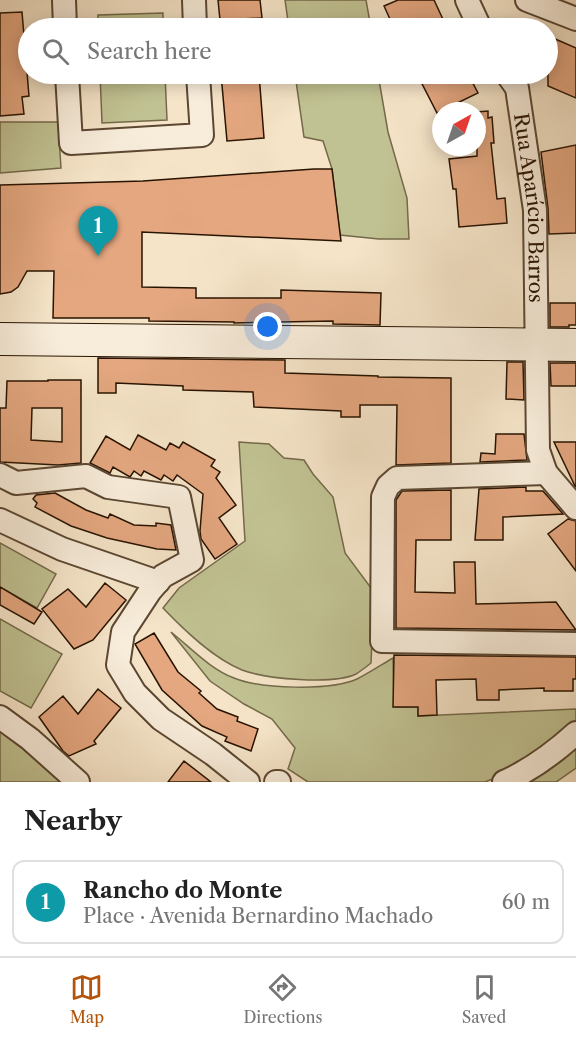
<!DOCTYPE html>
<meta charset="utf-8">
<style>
body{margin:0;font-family:"Libre Caslon Text",serif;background:#f6f6f6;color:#222}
.compass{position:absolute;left:432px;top:102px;width:54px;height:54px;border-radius:50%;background:#fff;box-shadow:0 3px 15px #0003;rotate:40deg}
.you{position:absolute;left:268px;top:327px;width:21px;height:21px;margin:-15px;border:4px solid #fff;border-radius:50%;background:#1a73e8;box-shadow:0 0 0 9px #1a73e833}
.badge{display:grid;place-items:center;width:39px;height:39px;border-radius:50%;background:#b45309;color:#fff;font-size:20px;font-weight:700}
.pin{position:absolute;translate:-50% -50px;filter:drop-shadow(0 2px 3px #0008)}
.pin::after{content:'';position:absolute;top:32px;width:21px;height:18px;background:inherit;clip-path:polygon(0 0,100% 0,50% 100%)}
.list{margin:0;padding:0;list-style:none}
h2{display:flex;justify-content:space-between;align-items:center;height:78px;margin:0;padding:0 24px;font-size:26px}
h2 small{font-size:20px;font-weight:400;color:#767676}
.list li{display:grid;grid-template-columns:39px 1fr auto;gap:18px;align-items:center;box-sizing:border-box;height:84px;margin:0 12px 12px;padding:0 12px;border:2px solid #e0e0e0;border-radius:12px}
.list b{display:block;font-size:22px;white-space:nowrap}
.list p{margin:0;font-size:20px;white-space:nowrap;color:#767676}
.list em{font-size:20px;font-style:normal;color:#767676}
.icon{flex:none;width:33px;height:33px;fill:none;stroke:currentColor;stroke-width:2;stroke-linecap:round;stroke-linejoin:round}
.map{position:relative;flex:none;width:576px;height:782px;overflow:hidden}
.search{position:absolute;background:#fff;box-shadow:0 3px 15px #0003;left:18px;right:18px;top:18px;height:66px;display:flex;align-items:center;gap:15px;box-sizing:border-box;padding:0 21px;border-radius:33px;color:#767676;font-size:22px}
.sheet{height:174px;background:#fff}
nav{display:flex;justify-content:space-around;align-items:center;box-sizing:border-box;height:84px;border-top:2px solid #e0e0e0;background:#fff;font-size:16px;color:#767676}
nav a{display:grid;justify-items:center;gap:3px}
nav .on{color:#b45309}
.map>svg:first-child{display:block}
</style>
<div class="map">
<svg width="576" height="782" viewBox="0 0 576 782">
<rect width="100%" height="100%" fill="#f5e4c8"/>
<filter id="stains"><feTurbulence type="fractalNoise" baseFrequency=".00333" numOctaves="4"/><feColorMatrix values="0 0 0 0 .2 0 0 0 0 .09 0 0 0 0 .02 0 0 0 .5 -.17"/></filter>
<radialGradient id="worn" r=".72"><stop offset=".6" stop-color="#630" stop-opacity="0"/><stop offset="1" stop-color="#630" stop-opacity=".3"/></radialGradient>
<path fill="#c1c293" stroke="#746a4a" stroke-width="1.5" d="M285,0H366L371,28H289Z
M163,13V28H98V15Z
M100,74H165L167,120L102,123Z
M295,74H378L388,132L407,198L409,239H379L340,235L332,169L323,141L304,137Z
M0,122H58L61,168L0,173Z
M239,442L269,444L284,458L304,460L313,474L333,497L345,553L374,592L371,663C366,667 361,671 356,674C333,685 266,679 242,670C213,658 185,631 163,608L179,588L245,541Z
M0,543L56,574L37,608L0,587Z
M0,619L62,654L31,708L0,691Z
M171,632C191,648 210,669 234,678C261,689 330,691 357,679C369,673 381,665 393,658L394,707H418V716L576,709V724L502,775L485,782H308L288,769L295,748L272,719L244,704L210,681Z
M0,728L65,782H0Z
M576,745V768L556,782H524Z"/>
<path fill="#e4a780" stroke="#281300" stroke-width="1.5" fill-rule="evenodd" d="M218,0H260L262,18L220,20Z
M398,0H434L447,28H394L384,6Z
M22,12L29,96L22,97L24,114L0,116V13Z
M553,38L576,48V98L548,86V51Z
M221,74H259L264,138L227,141Z
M417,74H468L478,93L437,113Z
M488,111V118L492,117L494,143H491L497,199L505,198L507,223L459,227L456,189H453L449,159L477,156V112Z
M576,145V233L549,234L548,208L541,152Z
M314,169H332L341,241L142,232V287L196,288V298H281V290L381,293L380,325L333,324V321L234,323V322L149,321V318H53L54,271H27L18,287L11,292L0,294V185L143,181Z
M550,303H576V325H569V327H550Z
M98,358L285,360V373L378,376V377L451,378V463L396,465L397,405H360V417H341V411L254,407L253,392L183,390V386L116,383V393H98Z
M507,362H523L524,400L506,399Z
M550,363H576V386H551Z
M48,380H81V463L58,465L0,462V408H6L7,381H48ZM32,408H62V442L31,440Z
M496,434H524L527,460L480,462L481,453L495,454Z
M138,435L166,450L170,443L179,448L183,442L215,460L211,466L220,472L216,478L236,505L219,518L237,544L215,559L201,539L200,531L203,494L177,475L173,481L164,475L161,480L144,471L141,476L134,471L130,477L113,467L110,473L90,463L106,436L130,450Z
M554,442H576V487L575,486Z
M526,487V491H543L563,514L503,517V540H475L479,489Z
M451,490V540H416L415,592L455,593L454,562H475L476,604L556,602L576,630L396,628V500L402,491Z
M55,493L86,510L108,518L110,514L134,525L156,526V523L171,525L176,550L157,549L107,538L71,526L35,507L37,503L33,499L36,495Z
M568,519L576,521V571L548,534Z
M105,583L126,600L93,640L74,649L42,609L68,589L86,607Z
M0,587L42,612L34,624L0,605Z
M154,633L178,672L201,691L199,693L217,709L238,717L237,721L258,729L251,751L225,741L227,737L202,726L162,690L135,644Z
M394,655L576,657V679H573V691H544V688L499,690V700H477L476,679L436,680L437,715L418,716V707H393Z
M98,689L121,708L94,741L96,744L69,756L63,751L39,717L63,696L78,714Z
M184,761L211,782H168Z"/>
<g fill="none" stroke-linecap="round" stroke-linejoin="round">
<g stroke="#5b4732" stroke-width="26">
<g id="street">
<path d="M64,0L65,28"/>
<path d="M194,0L195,28"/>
<path d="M467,0L480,28"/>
<path d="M527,0L576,19"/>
<path d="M67,74L71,143L202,135L198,74"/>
<path id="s1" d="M507,74L517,88L535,210L538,450L546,473L576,508"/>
<path d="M546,473L397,478L388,486L383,497L382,641L576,644"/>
<path d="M0,475L16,483L86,476L108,487L179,497L192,560L163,576L150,591L123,632L118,665L135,693L161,719L213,754L248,782"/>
<path d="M0,520L62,549L158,582"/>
<path d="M0,717L30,739L78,782"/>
<path d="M276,782H279"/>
<path d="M504,782C531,770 554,753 576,733"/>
</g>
</g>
<g stroke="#281300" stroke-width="34">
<path id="secondary" d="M0,339L576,345"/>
</g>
<use href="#street" stroke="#f8eddb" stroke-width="22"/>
<use href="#secondary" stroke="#f8eddb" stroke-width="32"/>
</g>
<g text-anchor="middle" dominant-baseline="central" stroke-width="5" stroke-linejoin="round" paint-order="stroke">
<g font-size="20" fill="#281300" stroke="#f8eddb">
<text stroke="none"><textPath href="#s1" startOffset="138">Rua Aparício Barros</textPath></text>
</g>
</g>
<rect width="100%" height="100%" filter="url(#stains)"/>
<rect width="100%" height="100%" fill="url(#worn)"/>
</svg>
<svg class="compass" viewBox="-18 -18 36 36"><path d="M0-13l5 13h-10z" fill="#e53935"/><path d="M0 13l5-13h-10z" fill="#767676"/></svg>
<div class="you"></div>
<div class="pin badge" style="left:98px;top:256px;background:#0f9aa8">1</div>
<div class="search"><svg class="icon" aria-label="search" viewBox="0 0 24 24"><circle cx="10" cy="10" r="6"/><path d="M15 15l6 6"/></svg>Search here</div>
</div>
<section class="sheet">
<h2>Nearby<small></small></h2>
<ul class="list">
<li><span class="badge" style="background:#0f9aa8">1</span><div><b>Rancho do Monte</b><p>Place · Avenida Bernardino Machado</p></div><em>60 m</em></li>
</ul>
</section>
<nav>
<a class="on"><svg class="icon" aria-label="map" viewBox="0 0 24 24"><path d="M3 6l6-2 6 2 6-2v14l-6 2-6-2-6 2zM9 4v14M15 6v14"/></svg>Map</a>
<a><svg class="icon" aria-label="directions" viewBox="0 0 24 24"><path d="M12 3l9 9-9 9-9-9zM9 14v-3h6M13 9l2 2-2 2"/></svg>Directions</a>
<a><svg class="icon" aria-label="saved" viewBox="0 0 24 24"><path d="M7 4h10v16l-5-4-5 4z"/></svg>Saved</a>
</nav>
